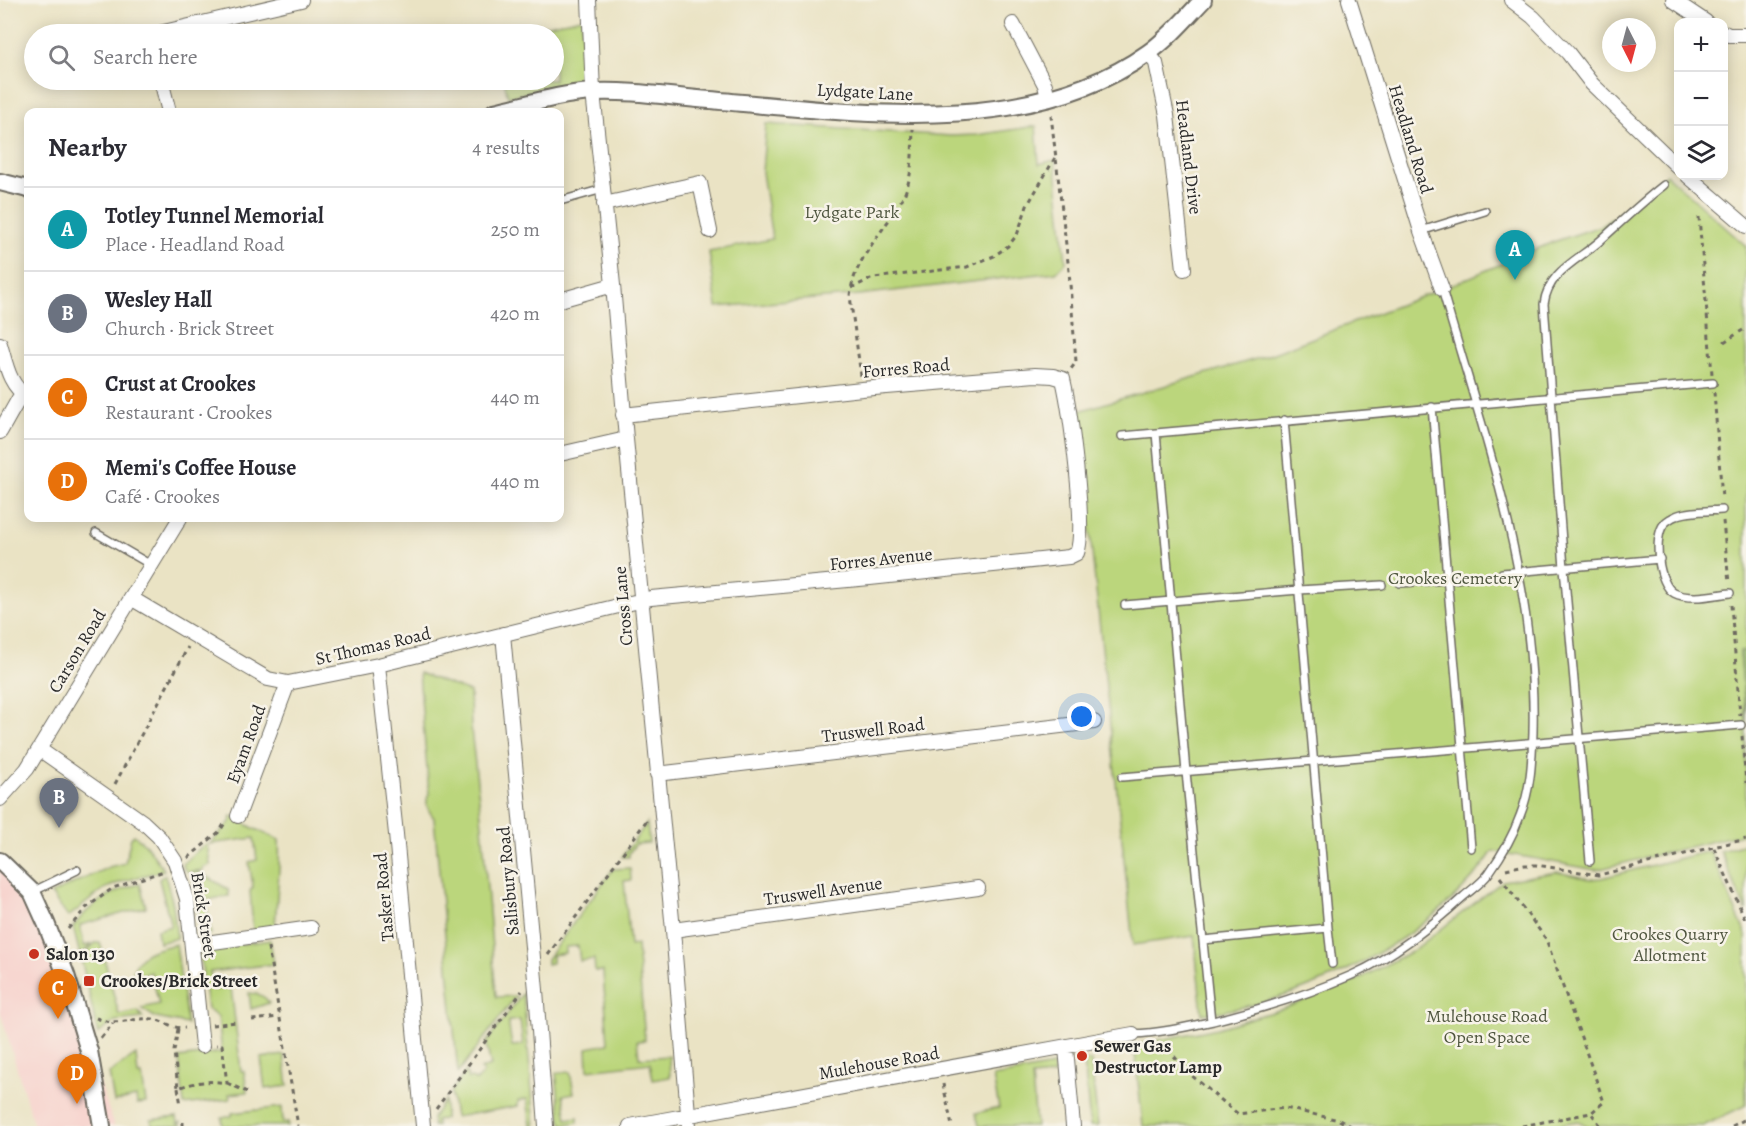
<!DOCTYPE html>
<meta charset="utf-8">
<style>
body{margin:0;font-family:Alegreya,serif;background:#f2f2f3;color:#2b2b33}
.controls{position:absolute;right:18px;top:18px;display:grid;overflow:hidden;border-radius:12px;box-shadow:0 3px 15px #0003}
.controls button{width:54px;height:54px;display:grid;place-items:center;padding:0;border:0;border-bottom:2px solid #e1e1e2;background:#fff;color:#2b2b33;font:30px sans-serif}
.compass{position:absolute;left:1602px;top:18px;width:54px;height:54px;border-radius:50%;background:#fff;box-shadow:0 3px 15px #0003;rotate:174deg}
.you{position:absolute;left:1082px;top:717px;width:21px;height:21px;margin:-15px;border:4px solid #fff;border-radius:50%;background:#1a73e8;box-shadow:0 0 0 9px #1a73e833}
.badge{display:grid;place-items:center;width:39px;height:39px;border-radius:50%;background:#d93025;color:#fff;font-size:20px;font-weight:700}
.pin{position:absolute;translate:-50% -50px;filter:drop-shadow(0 2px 3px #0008)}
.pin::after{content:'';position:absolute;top:32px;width:21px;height:18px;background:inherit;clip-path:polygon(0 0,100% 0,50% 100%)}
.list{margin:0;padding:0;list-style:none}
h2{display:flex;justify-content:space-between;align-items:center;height:78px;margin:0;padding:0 24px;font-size:26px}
h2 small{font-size:20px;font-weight:400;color:#7c7c81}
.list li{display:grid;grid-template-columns:39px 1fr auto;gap:18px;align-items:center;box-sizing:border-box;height:84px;padding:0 24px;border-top:2px solid #e1e1e2}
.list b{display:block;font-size:22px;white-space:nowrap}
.list p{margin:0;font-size:20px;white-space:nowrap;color:#7c7c81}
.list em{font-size:20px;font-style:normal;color:#7c7c81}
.icon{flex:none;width:33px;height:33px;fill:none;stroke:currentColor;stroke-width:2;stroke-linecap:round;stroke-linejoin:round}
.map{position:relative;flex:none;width:1746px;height:1126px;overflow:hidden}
.search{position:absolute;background:#fff;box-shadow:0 3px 15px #0003;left:24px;top:24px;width:540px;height:66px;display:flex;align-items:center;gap:15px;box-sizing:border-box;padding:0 21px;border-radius:33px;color:#7c7c81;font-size:22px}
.panel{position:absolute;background:#fff;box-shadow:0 3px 15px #0003;left:24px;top:108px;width:540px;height:414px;border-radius:12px}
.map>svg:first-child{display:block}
</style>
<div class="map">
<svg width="1746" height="1126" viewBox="0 0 1746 1126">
<rect width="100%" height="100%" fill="#f7f3e8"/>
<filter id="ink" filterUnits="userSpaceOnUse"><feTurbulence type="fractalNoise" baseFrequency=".0167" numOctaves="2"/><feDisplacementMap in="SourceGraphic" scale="12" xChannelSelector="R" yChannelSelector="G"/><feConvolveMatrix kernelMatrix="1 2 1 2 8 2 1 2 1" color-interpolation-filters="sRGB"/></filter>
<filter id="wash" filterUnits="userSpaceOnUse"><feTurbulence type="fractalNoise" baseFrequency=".008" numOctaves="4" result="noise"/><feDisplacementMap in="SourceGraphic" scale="24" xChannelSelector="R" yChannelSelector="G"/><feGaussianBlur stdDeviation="1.35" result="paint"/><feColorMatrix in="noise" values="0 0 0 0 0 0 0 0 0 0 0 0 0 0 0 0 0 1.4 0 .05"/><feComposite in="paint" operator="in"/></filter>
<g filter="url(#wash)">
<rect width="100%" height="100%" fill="#eae3c4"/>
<path fill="#f7d0cb" d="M0,863L32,892L75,1007L114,1126H34L0,1011Z"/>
<path fill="#bbd67b" stroke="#738053" stroke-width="1.5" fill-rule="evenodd" d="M582,18V77L579,82L508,97L504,80H554V34H505Z
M766,124L951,136L977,135L1036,126L1039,164L1055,160L1066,262L1056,272L850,296L717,307L709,252L772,239L762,172Z
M1666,174L1746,246V651L1740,652L1746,721V833L1596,870L1493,851C1445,926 1337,984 1252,1005C1235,1009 1219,1013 1202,1014L1194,936L1133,945L1085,485L1079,411L1266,356L1454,284L1553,242L1601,226L1632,204Z
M419,673L470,692L471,729L482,825L496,997L516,996L458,1073L434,818C428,811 424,803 429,794Z
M232,816L253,828L279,840C281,870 276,899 275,929L253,931L250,891L253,887L249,862L257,860L254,838L210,844L230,822Z
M647,823L649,843L636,844L629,853V857H622Z
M134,835L146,845L164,870L121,882L104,889L68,917L51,894L109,867L125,863L131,838Z
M207,844L210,865L203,867V870L188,872L184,869L183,864L199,849Z
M1746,844V911L1720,851Z
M1710,851L1746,935V1105L1703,1126H1588L1578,1121L1551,1126H1143L1134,1045L1218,1028L1282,1009L1353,982L1414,950L1503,881L1557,872L1590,879L1601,878Z
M630,868L631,880L624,881L630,946L637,945L645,1040L637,1041L639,1058L669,1056L670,1077L653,1080L650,1063L588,1070L587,1048L608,1044L603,971H595L594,959L580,961L578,946L565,947V953L552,955V963L547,964V959L613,869Z
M199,872L228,889L229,896L206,900L211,934L204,935L200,932L192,873Z
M165,875L173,904L177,938L159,943L157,930L171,926L159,879Z
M140,884L146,907L80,925L84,946L92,944L80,955L73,927C90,904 112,890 140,884Z
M270,940L274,964L210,972L213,990L231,987L241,1071H244L247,1092L229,1094L230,1099L184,1105L179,1058L222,1052L218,1017L207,1009L200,950Z
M100,942L119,1015L138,1011L143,1018L115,1021L98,1034L81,958L95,943Z
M176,944L187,1024L156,1018L141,1008L159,1004L151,972L132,977C136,951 154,950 176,944Z
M249,993C257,994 265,995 269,1003L251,1009Z
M523,993L535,1126H531L527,1099L518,1101V1106L455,1117L451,1092L466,1071L468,1079L471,1078L477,1081L484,1072L481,1069L491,1066L486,1043ZM520,1020L523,1045L512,1046L508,1021Z
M136,1055L138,1075H142L146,1103L137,1104L136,1097L114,1102L109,1073Z
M284,1055L288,1086L265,1089L261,1058Z
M1084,1060L1091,1061L1098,1126H1090Z
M1053,1066L1054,1075L1032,1077L1036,1126H979L976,1113L999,1108L993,1077Z
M570,1072L574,1093L563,1095L567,1119L578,1117V1122L564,1125L561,1121L556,1073Z
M445,1100V1119L436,1120L437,1126H433L432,1118Z
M282,1107L283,1123L288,1122V1126H223L222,1118L232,1116V1113Z
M177,1117L178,1123L181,1122V1126H152L151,1120Z"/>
<path fill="#94b76b" stroke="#60714b" stroke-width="1.5" d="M1740,651H1746V721Z"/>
</g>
<g filter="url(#ink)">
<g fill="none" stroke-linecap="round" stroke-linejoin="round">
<g stroke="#6e6b61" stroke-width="10">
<path id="service" d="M560,201L603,189
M1421,231L1485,211
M1432,407L1471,848
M1156,433L1186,772L1211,1021
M1122,436L1713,383
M1722,510C1710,511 1686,511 1676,516C1673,517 1666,521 1664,524C1653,537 1658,584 1674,593C1690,601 1713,595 1730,593
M96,533L151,565
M1502,573L1660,559
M1400,583L1448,580L1476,576
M1125,605L1299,590L1382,585
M1122,777L1741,725
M1590,861L1564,568L1544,304C1548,271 1579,260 1601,240C1622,221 1642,202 1664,185
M32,892L77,870
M1328,928L1332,964
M1203,940L1328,928L1284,420
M1133,1034C1161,1033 1186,1027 1213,1021C1261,1009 1307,995 1352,975C1394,956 1429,928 1463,897C1471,890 1482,883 1489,873C1501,856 1513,836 1520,816C1531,789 1532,761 1533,732C1537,580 1483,433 1442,289"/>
</g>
<g stroke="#6e6b61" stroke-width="16">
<path id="minor" d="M589,0L593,92L613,285L626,439L673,930L689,1126
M1349,0L1421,231L1442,289
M1511,0L1533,17L1568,53L1592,84L1678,167
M1673,0L1706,22
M1013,24L1045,85L1048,98
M1724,33L1729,35H1746
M155,34L301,0
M1148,53L1156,63L1167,115L1184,269
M161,80L169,112
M1688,176L1746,226
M604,204L700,183L710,231
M560,300L613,285
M0,344C6,364 9,386 28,397
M0,432L22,393
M560,454L626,439
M131,598L268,679L288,683L378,665L651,598L870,578L1069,557L1077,553C1087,528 1070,409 1063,379L1053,376L1035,375L862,389L623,415
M503,634L536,990L546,1126
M378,665L396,834L423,1126
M39,749L143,822L159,837L175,861L187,899L202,1046
M657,774L1094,722
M0,799L27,769L180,518
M238,816L288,683
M673,930L978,888
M192,945L311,928
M1066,1048L1073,1126
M630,1126L1133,1034"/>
</g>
<g stroke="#6e6b61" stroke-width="20">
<path id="tertiary" d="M494,112C526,105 559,94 592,92C631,90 671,97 710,100C849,112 1026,140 1148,53C1168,39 1186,18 1203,0
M0,182L28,189
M0,861L32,892L46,923L66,975L89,1051L102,1126"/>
</g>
<path stroke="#6e6b61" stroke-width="3" stroke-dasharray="4.5 4.5" stroke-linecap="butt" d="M1051,115L1069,271L1076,362L1071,369
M1699,217L1712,374
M851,288L873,278L967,267L994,256L1008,246L1017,235L1027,206L1056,156
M1724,342L1746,328
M861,376L850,296C854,256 889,228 905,193C913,173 912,150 913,129
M1714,392L1722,499
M1723,521L1729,583
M1731,605L1740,715
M1742,736L1746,783
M115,784L188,647
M1714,848L1746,921
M188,858L220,831L226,821
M1506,869L1525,865H1536L1599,875L1746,839
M1500,877L1546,939L1604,1102L1591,1113
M68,929L86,908L113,888L164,871
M268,947L298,1126
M548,955L647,820
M96,1018C119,1027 131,1017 153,1019C165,1021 173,1029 185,1028
M252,1020L279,1017
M212,1025L236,1022
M178,1029L174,1051L178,1088C195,1082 209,1080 227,1083L222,1045H216
M101,1038L113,1023
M1162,1043L1191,1075L1238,1114L1285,1108L1339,1120L1350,1126
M227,1083L247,1092
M943,1084L952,1126
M178,1088L181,1105
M436,1109L522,991
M183,1122V1126
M1522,1126L1591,1113L1601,1126
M1732,1126L1746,1119"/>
<use href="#service" stroke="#fff" stroke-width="7"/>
<use href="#minor" stroke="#fff" stroke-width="14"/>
<use href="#tertiary" stroke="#fff" stroke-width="16"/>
</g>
</g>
<g fill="#c8321e" stroke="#f7f3e8" stroke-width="2">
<circle cx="34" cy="954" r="6"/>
<rect x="83" y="975" width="12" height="12" rx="3"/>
<circle cx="1082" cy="1056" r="6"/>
</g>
<g text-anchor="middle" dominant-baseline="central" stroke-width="5" stroke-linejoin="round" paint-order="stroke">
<g font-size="18" fill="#2b2b2b" stroke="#f7f3e8">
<text transform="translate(865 92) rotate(3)">Lydgate Lane</text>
<text transform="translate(1411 139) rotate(73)">Headland Road</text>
<text transform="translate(1189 157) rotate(83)">Headland Drive</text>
<text transform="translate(906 368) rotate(-5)">Forres Road</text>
<text transform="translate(881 559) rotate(-6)">Forres Avenue</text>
<text transform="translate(623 606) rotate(-95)">Cross Lane</text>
<text transform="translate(373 646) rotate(-13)">St Thomas Road</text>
<text transform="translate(77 651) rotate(-59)">Carson Road</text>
<text transform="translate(873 730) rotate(-7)">Truswell Road</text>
<text transform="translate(246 744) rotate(-70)">Eyam Road</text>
<text transform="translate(508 881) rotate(-95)">Salisbury Road</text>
<text transform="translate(823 891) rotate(-8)">Truswell Avenue</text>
<text transform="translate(384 897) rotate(-95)">Tasker Road</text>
<text transform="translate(204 915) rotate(81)">Brick Street</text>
<text transform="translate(879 1063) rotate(-10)">Mulehouse Road</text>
</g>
<g font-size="18" fill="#4f563f" stroke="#f7f3e8">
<text x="852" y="212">Lydgate Park</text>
<text x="1455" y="578">Crookes Cemetery</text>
<text x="1670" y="934">Crookes Quarry<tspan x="1670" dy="21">Allotment</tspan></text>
<text x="1487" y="1016">Mulehouse Road<tspan x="1487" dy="21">Open Space</tspan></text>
</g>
<g font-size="18" font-weight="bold" fill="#2b2b2b" stroke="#f7f3e8" text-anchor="start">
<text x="46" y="954">Salon 130</text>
<text x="101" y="981">Crookes/Brick Street</text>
<text x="1094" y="1046">Sewer Gas<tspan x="1094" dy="21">Destructor Lamp</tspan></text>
</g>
</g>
</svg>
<div class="controls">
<button>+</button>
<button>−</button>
<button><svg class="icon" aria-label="layers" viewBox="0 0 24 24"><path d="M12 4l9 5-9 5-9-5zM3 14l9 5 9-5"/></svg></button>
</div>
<svg class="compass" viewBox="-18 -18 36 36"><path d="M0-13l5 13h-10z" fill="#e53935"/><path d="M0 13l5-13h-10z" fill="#7c7c81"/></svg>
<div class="you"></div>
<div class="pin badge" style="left:1515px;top:280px;background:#0f9aa8">A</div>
<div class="pin badge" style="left:59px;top:828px;background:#6b7280">B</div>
<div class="pin badge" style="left:58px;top:1019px;background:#e8710a">C</div>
<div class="pin badge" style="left:77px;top:1104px;background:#e8710a">D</div>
<div class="search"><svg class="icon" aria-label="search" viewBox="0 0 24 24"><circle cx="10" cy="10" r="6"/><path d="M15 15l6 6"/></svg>Search here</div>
<section class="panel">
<h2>Nearby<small>4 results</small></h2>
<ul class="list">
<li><span class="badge" style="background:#0f9aa8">A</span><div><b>Totley Tunnel Memorial</b><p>Place · Headland Road</p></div><em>250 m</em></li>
<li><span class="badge" style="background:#6b7280">B</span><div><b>Wesley Hall</b><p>Church · Brick Street</p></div><em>420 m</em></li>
<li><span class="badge" style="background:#e8710a">C</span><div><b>Crust at Crookes</b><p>Restaurant · Crookes</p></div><em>440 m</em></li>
<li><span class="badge" style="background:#e8710a">D</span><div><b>Memi's Coffee House</b><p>Café · Crookes</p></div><em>440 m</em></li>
</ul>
</section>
</div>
